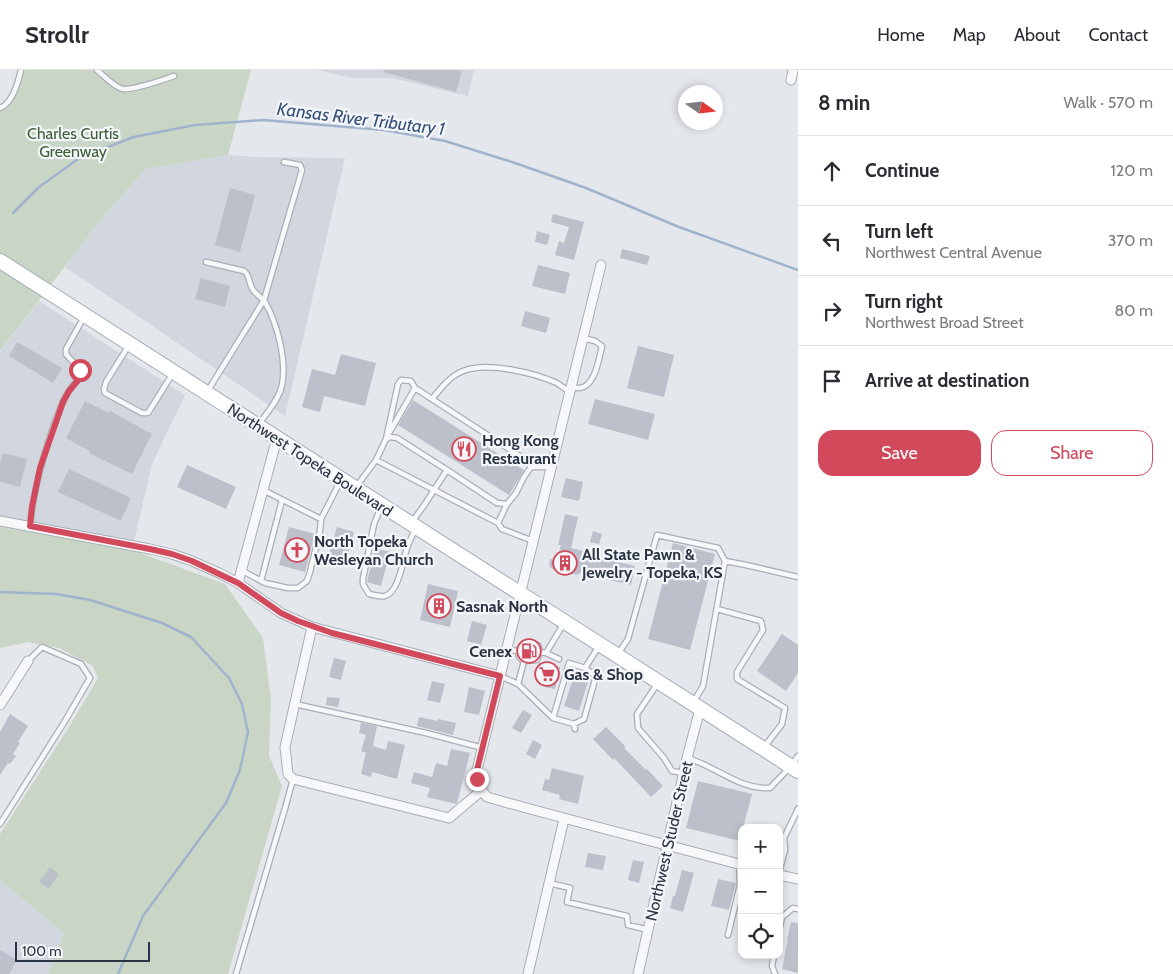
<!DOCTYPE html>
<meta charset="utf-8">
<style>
body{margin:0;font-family:Cabin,sans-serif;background:#f7f7f7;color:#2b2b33}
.controls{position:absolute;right:15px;bottom:15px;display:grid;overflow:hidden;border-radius:10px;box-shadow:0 2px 8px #0003}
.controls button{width:45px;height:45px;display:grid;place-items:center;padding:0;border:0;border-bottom:1px solid #e1e1e2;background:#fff;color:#2b2b33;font:25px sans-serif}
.compass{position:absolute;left:678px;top:15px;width:45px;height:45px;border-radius:50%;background:#fff;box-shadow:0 2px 8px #0003;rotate:104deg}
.scale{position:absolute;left:15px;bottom:12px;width:135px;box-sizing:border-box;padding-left:5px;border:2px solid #2b3445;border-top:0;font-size:14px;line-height:18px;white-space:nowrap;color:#2b3445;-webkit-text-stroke:4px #f4f6f9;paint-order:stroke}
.stop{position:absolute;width:15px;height:15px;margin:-11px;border:4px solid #d1495b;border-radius:50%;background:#fff}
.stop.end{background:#d1495b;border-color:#fff;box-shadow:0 1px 5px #0008}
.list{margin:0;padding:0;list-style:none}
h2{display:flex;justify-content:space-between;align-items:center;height:65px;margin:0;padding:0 20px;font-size:21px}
h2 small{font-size:16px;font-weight:400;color:#7c7c81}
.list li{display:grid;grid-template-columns:32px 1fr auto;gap:15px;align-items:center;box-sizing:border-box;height:70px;padding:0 20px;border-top:1px solid #e1e1e2}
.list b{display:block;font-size:19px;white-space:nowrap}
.list p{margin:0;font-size:16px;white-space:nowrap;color:#7c7c81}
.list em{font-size:16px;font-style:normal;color:#7c7c81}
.actions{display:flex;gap:10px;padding:15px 20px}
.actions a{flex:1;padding:11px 0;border:1px solid #d1495b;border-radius:15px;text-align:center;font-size:18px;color:#d1495b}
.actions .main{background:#d1495b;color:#fff}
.icon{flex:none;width:28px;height:28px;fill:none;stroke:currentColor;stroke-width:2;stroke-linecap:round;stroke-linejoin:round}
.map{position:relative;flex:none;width:798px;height:904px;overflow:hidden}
header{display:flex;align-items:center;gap:30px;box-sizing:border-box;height:70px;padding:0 25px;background:#fff;border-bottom:1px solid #e1e1e2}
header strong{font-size:24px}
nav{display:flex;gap:28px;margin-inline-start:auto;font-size:18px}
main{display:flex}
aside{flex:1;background:#fff}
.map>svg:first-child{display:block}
</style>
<header>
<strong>Strollr</strong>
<nav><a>Home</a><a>Map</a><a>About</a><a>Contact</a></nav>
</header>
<main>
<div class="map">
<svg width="798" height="904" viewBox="0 0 798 904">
<rect width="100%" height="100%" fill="#e4e7ec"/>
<path fill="#d2d6de" d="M318,0H474L468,26L392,8H351Z
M228,85L255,87L345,88L285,346L65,197L106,143L146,99Z
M39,231L185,325L152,394L132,480L0,457V282Z
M0,810L64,863L48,904H0Z"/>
<path fill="#c9d6c5" d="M20,0H251L228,85L146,99L106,143L0,281V36H4L14,23Z
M0,457L132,480L225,514L263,568L271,629L269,686L282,716L228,904H48L64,863L0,810V764L69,657L98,608L93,596L59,578L28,572L0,578Z"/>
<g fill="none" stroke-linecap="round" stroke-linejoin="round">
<path stroke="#9fb4cc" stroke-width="2.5" d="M13,143L39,117L81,87L134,67L195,55L263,50L323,55L384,60L445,71L515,93L586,118L679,157L798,200
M0,522L56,524L90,530L162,553L191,567L229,608L242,634L248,662L240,700L226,733L143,846L118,904"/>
</g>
<path fill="#bbc0ca" d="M384,0H456L462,1L456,22L383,2Z
M230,118L255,125L240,182L215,175Z
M553,144L584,152L574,190L555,185L559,171L564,173L569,157L551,152Z
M537,161L550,165L547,175L535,172Z
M622,179L650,186L647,195L620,188Z
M538,195L570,203L565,224L532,216Z
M201,208L230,216L225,237L195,229Z
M525,241L550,248L546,263L521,256Z
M17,272L62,298L53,313L9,286Z
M638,276L674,285L664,327L627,318Z
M341,284L376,293L365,336L324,326L320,342L302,337L312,299L335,305Z
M595,329L655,344L648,370L588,354Z
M413,330L524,400L509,425L398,355Z
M85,331L109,343L110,341L152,364L132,404L89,383L90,381L66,368Z
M3,383L27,389L20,417L0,412V394Z
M187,395L236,417L226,439L177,417Z
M69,399L131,428L121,451L58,422Z
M566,408L583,412L579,431L561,427Z
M565,444L578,447L571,478L583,481V484L635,496L631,515L579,503L578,505L554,500L549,496L550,489L557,490L561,475H558Z
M289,457L315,464L305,502L279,495Z
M337,457L354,462L346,492L328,487Z
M593,461L602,464L599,474L590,472Z
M673,473L715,484L690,580L648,569Z
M375,478L390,482L381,516L367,512Z
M428,514L458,521L450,557L420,550Z
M472,551L487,555L481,575L467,571Z
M782,564L798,575V603L786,621L757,601Z
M521,573H533L532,575L533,578L532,582L535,585L534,586L525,587L523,585L521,581Z
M334,588L346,591L341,610L329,607Z
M539,593L560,597L555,619L545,617L546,611L536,609Z
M575,603L589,608L579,641L564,636Z
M432,611L445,614L440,633L427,630Z
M469,617L485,621L479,645L464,642Z
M327,627L340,628L338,637L326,635Z
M523,640L532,645L521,663L512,658Z
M10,644L28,656L18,672L20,673L13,684L16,686L10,694L8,693L0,705V662Z
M419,647L438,651V649L456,653L453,665L417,656Z
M361,653L377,656L373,676L386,680L388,671L405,675L397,709L372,702L371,707L361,704L366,683L361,681L366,665L359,663Z
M606,657L626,677L624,678L646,700L647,699L663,716L651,727L614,688L613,690L593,669Z
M533,670L542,675L535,689L526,684Z
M451,679L470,683L457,733L456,734L427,727L430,718L411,713L414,702L432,707L436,693L447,696Z
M552,698L584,706L578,734L559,729L560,725L542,720L545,709L549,710Z
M698,711L752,724L743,758H742L740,771L686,758Z
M588,783L606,786L603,800L585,797Z
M633,790L644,792L639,813L628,810Z
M50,797L59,804L49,819L39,812Z
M682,800L694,803L683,842L670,838L673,826H675Z
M718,809L736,813L729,840L711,836Z
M791,852L798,853V903L782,899L788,870H787Z
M0,880L17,890L9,904H0Z"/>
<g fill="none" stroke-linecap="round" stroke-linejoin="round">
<g stroke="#a9aeb7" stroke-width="7">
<path id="service" d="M97,0C103,5 115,18 123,19C135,20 162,10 174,6
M0,38C13,33 18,12 21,0
M206,192L244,201C251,206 248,215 254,221C257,225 262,228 265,232C277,253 287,290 282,315C279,329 267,343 258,355
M129,275L106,312L104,319L105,323L142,343H148L173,303
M571,316C574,317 576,318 579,318C595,317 599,289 602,276L595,271L583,268
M207,322L264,230L302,100L300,95L284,92
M432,329C441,318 450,306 463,301C487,291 534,303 557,313C561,316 565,319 570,322
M389,363L415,318
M386,369L398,314L401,310L411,311L415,318L526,390L531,397
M376,390L498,453
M447,400L497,433L507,434L516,423L524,407L531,397H551
M356,417L376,390L386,369L390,367L397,368L447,400L423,437L411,453
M263,420L321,449L341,410
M507,434L498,453L502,459L533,471
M381,437L374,454L363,509V514L369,524C374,525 380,527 385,526C399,522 403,490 407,478C409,472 412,466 415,460
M30,456C34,414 46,374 62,334C65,327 69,320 74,314C76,311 80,309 81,305C82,298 70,290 66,284V279L84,247
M241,500L265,513L288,518H298L307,511L310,502L320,461L321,449
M261,511L282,430
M717,539L761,551L763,560L737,602V609L785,638L782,654L765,676
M536,575H538L540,582L536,581
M507,579L517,581L520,588L524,591
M546,583L559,589
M618,584L628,569L657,465L718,478L725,491
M500,606L518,614L553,648L574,654L575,659
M658,613L637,644L638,658L664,688L672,701L683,703
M518,614L524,591L537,590L540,582L546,583L564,553
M694,631L703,616L725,491L746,495L798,507
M295,634L426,663L483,678
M553,648L569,593L585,598
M574,654L584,649L596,606L585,598L599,576
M687,688C716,696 739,720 770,718L791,696L798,686
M0,754L65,651L90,608L81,594L42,577L28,591
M779,802L785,780L784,768L798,739
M549,813L570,818L567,832L627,846L628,855L649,860
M779,862L782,847L793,838L798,839
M728,865L740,815L739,794
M774,885L772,896L775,904
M236,904L286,735L293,709"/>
</g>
<g stroke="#a9aeb7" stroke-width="11">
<path id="minor" d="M791,10L793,0
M601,195L477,700C477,712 479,718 487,727C571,751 657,772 742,795
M0,451L150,479L172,484L192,491L219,503L238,513L281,543L312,557L500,606
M238,513L277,368
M312,557L285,677L288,704L293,709L449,748L481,721
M0,635L28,591
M779,805L798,809
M528,904L564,749
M638,904L687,688L700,639"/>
</g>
<g stroke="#a3abb8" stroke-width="16">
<path id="primary" d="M0,191L798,701"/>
</g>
<use href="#service" stroke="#f7f8fa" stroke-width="4.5"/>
<use href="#minor" stroke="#f7f8fa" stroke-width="9"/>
<use href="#primary" stroke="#fff" stroke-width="14"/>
</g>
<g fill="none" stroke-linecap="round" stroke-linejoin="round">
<path stroke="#d1495b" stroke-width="6" d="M80,300L81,304L80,308L69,321L63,332L40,398L32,437L30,456L150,479L172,484L192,491L238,513L281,543L298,551L332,563L500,606L477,700V709"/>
</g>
<defs>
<g id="restaurant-ring" transform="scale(1.25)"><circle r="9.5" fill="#f4f6f9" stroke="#d1495b" stroke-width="1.5"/><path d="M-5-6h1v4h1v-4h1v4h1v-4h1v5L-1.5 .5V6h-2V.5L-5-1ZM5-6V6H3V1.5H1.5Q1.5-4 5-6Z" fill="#d1495b"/></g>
<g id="church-ring" transform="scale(1.25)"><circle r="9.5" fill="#f4f6f9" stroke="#d1495b" stroke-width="1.5"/><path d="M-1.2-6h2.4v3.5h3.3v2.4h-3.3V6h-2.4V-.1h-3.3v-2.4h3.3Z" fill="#d1495b"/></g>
<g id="building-ring" transform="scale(1.25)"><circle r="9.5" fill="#f4f6f9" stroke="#d1495b" stroke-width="1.5"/><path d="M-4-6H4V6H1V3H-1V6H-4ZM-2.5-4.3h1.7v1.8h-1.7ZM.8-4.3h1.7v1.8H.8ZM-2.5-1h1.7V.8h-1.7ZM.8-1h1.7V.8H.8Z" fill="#d1495b"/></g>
<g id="fuel-ring" transform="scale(1.25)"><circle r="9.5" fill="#f4f6f9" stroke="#d1495b" stroke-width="1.5"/><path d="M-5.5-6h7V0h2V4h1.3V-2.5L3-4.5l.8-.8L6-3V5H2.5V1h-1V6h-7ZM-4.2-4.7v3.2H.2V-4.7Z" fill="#d1495b"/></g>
<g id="supermarket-ring" transform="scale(1.25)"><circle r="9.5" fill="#f4f6f9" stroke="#d1495b" stroke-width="1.5"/><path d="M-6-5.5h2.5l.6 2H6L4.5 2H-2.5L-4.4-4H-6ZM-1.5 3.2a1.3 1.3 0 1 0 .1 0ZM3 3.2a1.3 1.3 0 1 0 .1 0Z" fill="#d1495b"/></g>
</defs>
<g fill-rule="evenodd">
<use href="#restaurant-ring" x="464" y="379"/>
<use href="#church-ring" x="297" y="480"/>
<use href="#building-ring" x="565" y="493"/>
<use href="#building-ring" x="439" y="536"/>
<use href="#fuel-ring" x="529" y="581"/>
<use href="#supermarket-ring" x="547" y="604"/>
</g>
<g text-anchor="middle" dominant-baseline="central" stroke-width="4.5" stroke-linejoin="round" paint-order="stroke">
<g font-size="16" fill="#3f6138" stroke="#f4f6f9">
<text x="73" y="63">Charles Curtis<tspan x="73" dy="18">Greenway</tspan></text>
</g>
<g font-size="16" font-weight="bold" fill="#2b3445" stroke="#f4f6f9" text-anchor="start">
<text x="482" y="370">Hong Kong<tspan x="482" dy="18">Restaurant</tspan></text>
<text x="314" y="471">North Topeka<tspan x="314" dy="18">Wesleyan Church</tspan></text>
<text x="582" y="484">All State Pawn &amp;<tspan x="582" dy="18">Jewelry - Topeka, KS</tspan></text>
<text x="456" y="536">Sasnak North</text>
<text x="512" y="581" text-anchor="end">Cenex</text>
<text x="564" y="604">Gas &amp; Shop</text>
</g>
<g font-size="16" fill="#2b3445" stroke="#f4f6f9">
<text transform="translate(310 390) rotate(33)">Northwest Topeka Boulevard</text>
<text transform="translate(669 771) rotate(-77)">Northwest Studer Street</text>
</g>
<g font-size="18" font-style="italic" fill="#34527a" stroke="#f4f6f9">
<text transform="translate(361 49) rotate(7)">Kansas River Tributary 1</text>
</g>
</g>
</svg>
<div class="controls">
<button>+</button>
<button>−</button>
<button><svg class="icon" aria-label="locate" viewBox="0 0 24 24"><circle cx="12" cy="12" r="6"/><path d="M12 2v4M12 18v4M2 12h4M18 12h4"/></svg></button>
</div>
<svg class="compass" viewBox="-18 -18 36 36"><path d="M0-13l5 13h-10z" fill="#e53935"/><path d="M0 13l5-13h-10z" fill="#7c7c81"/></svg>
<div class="scale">100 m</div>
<div class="stop" style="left:80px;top:300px"></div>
<div class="stop end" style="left:477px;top:709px"></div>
</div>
<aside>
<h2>8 min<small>Walk · 570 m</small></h2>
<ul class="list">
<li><svg class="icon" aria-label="ahead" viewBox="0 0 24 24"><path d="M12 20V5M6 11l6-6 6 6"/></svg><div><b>Continue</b></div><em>120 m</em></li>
<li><svg class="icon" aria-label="left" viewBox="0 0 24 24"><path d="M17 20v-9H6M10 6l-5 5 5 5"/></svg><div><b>Turn left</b><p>Northwest Central Avenue</p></div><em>370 m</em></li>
<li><svg class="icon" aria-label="right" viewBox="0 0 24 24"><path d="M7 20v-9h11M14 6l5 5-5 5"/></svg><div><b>Turn right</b><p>Northwest Broad Street</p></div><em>80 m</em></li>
<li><svg class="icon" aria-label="arrive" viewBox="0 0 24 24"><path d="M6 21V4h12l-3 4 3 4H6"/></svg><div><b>Arrive at destination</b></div></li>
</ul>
<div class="actions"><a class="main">Save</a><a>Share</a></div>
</aside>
</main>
